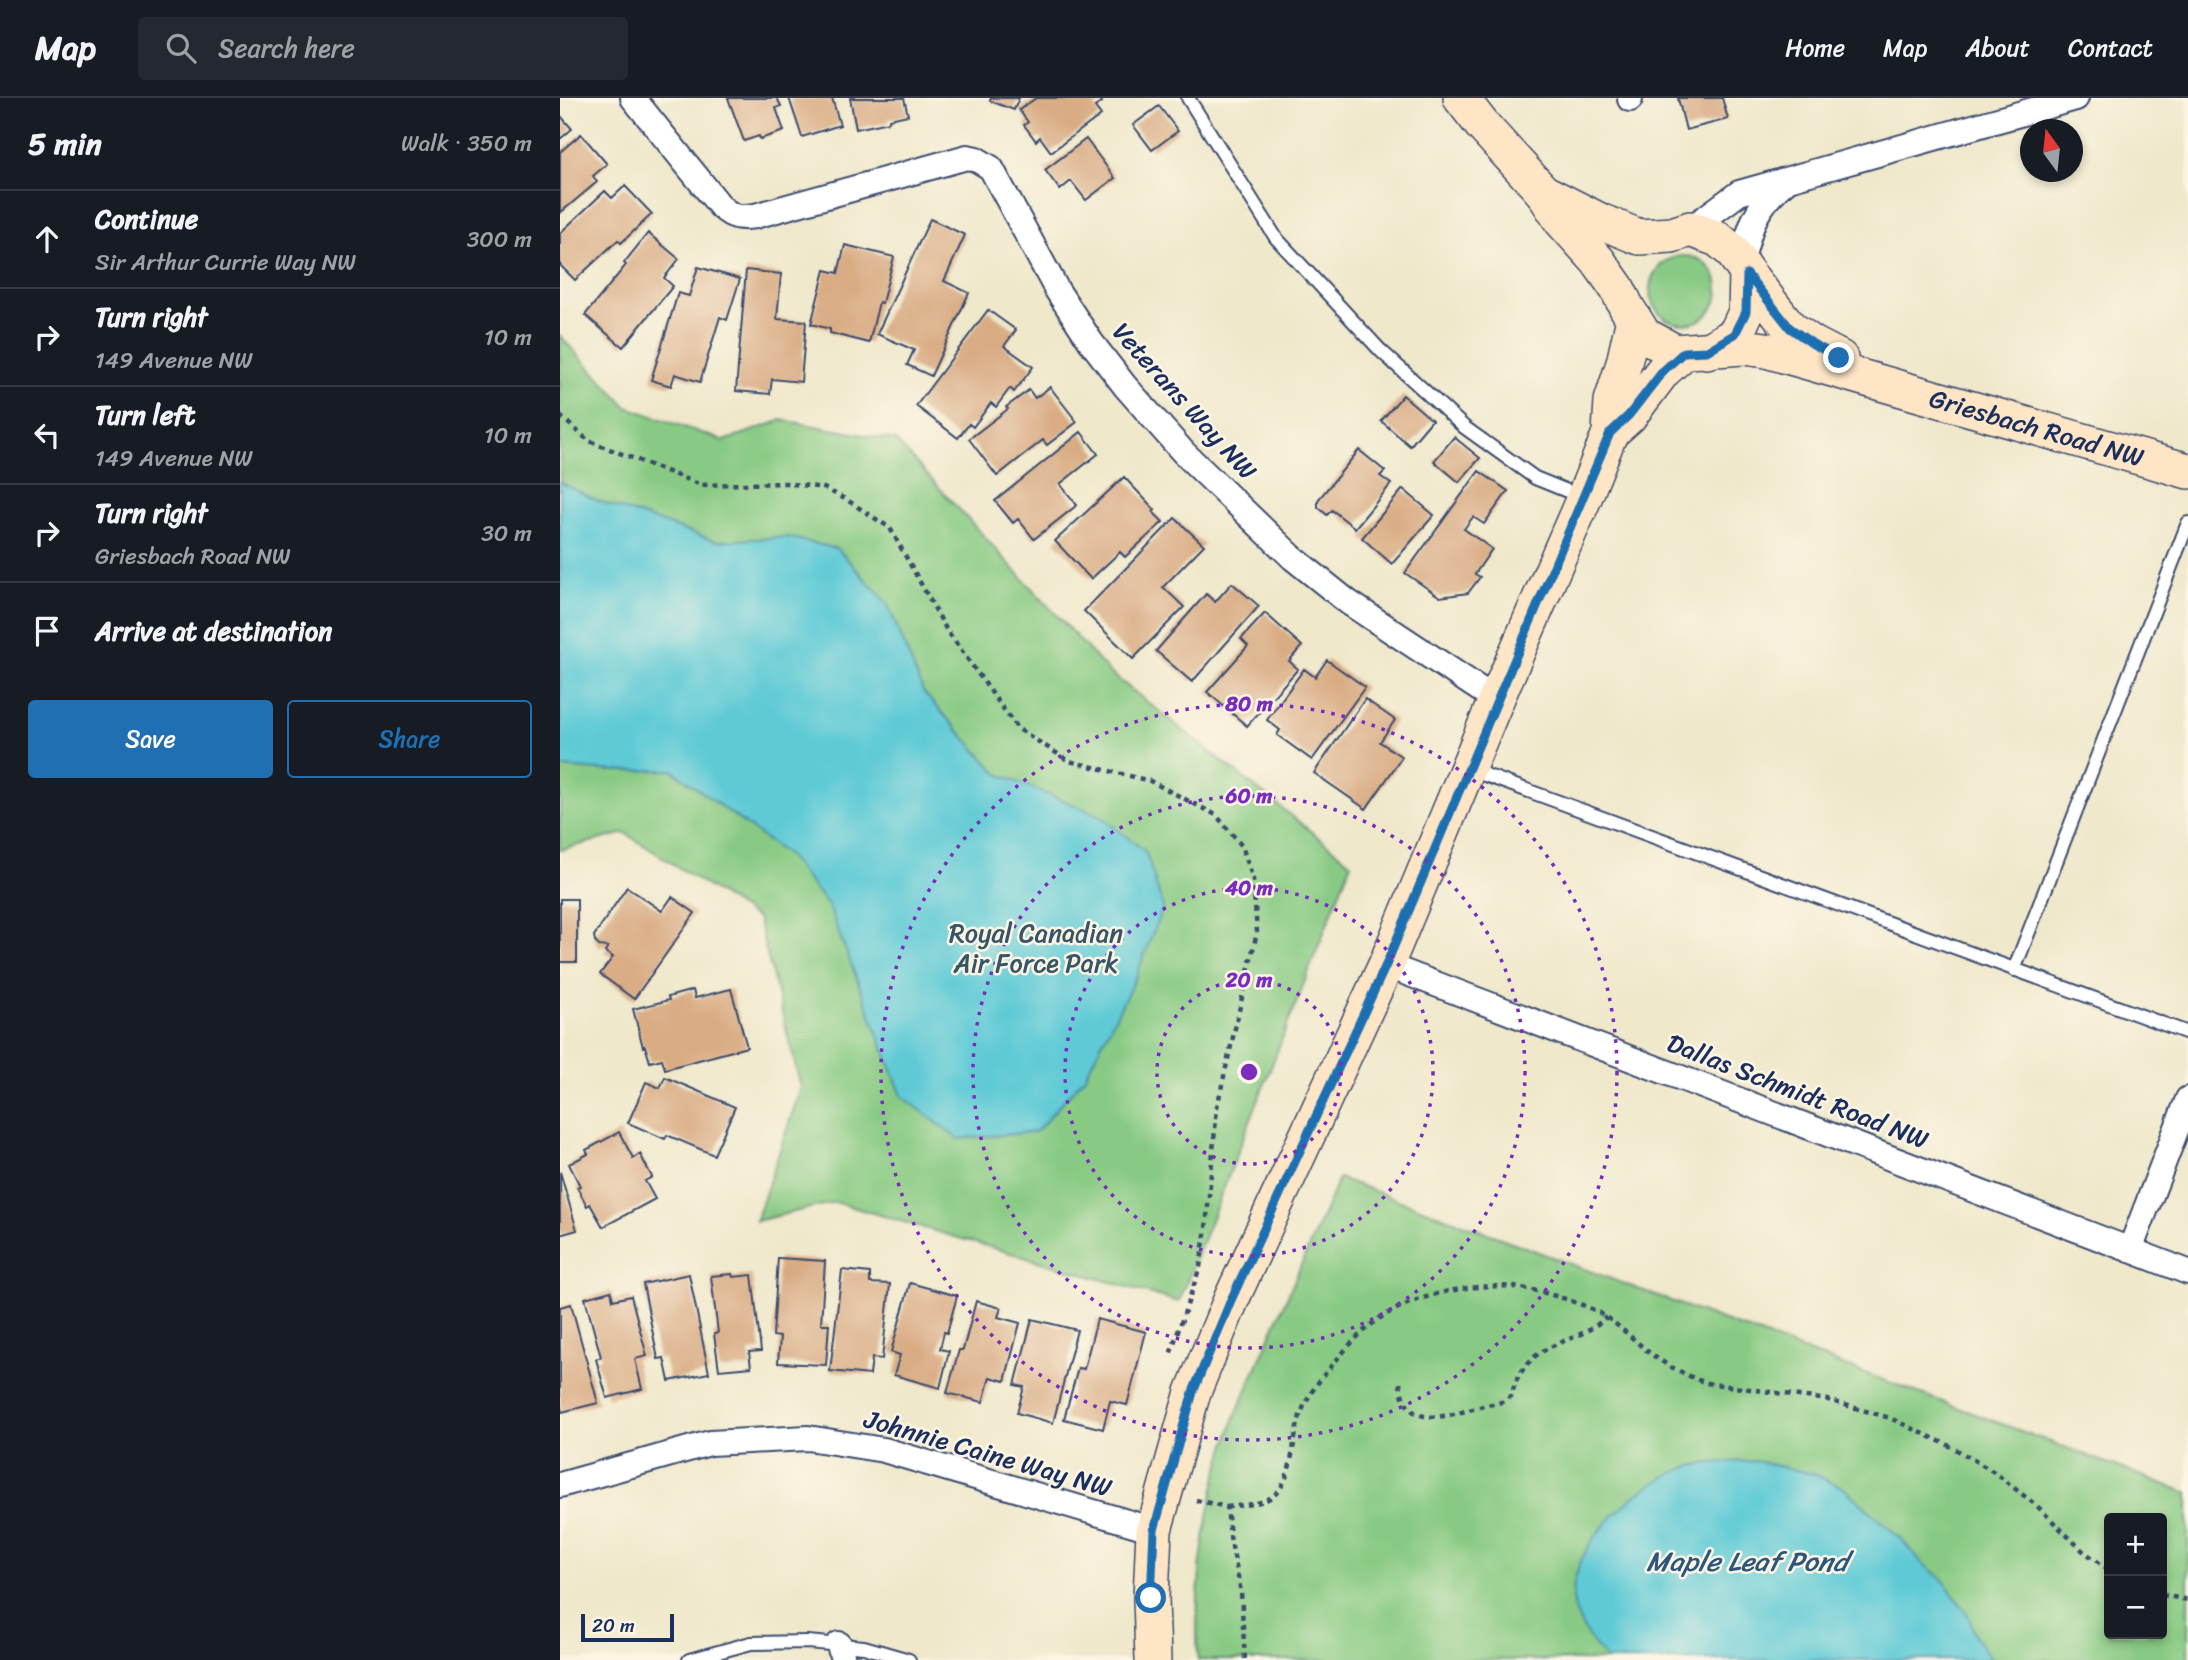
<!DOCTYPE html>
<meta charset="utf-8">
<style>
body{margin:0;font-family:Sriracha,sans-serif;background:#242831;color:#f1f3f6}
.controls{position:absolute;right:21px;bottom:21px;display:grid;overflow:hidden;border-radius:7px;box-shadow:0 4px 10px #0003}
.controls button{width:63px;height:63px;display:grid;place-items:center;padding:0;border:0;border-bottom:2px solid #363941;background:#171b24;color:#f1f3f6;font:35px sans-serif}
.compass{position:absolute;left:1460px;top:21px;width:63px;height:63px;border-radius:50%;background:#171b24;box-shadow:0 4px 10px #0003;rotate:345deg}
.scale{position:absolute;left:21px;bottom:18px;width:93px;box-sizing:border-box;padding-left:7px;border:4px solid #1b2f5e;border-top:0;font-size:19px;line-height:24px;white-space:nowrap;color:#1b2f5e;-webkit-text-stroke:5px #fcf5e5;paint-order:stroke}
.stop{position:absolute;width:21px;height:21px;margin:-16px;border:5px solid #1f6fb2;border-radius:50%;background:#fff}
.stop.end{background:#1f6fb2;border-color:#fff;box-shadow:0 2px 7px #0008}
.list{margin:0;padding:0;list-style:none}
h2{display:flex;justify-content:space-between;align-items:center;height:91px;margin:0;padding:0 28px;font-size:30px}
h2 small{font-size:23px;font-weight:400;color:#9ea1a6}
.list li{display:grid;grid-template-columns:46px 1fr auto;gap:21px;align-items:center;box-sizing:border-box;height:98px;padding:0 28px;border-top:2px solid #363941}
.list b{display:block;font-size:26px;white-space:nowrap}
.list p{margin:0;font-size:23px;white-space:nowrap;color:#9ea1a6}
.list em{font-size:23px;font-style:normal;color:#9ea1a6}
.actions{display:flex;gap:14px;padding:21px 28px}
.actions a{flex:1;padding:16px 0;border:2px solid #1f6fb2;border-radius:7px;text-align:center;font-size:24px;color:#1f6fb2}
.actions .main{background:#1f6fb2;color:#fff}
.icon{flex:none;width:38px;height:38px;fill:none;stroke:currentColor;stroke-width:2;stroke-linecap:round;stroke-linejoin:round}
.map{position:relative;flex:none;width:1628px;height:1562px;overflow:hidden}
header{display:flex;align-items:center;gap:42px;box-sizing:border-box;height:98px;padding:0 35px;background:#171b24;border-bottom:2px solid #363941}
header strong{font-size:33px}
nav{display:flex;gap:38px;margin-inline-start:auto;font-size:24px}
.search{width:490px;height:63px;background:#242831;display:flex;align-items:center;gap:18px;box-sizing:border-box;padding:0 24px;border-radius:7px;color:#9ea1a6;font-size:26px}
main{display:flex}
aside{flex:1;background:#171b24}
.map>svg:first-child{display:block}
</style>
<header>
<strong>Map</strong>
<div class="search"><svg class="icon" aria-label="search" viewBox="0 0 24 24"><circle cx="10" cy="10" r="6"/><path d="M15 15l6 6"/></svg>Search here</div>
<nav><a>Home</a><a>Map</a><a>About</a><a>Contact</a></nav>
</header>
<main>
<aside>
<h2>5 min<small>Walk · 350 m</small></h2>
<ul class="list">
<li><svg class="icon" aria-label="ahead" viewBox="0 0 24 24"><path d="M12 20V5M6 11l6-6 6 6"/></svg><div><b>Continue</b><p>Sir Arthur Currie Way NW</p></div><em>300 m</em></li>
<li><svg class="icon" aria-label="right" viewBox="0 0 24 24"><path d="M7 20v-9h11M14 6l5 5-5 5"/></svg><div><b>Turn right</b><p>149 Avenue NW</p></div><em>10 m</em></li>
<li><svg class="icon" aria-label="left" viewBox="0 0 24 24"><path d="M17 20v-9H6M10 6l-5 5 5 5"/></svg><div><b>Turn left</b><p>149 Avenue NW</p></div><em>10 m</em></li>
<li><svg class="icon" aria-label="right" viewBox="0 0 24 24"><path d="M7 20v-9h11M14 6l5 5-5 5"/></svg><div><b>Turn right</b><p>Griesbach Road NW</p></div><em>30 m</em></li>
<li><svg class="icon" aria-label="arrive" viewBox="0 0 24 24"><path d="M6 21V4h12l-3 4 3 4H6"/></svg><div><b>Arrive at destination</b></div></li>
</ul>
<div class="actions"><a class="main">Save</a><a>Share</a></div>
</aside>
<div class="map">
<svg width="1628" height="1562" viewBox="0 0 1628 1562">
<rect width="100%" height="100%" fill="#fcf5e5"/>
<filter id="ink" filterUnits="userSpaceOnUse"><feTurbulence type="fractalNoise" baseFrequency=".0143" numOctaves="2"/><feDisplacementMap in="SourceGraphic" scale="14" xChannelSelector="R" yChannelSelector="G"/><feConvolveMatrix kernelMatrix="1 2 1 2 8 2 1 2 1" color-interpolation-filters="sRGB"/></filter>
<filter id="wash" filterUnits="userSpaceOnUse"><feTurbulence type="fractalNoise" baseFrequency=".00686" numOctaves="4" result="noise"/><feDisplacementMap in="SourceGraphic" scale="28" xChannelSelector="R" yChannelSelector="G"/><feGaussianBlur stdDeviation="1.57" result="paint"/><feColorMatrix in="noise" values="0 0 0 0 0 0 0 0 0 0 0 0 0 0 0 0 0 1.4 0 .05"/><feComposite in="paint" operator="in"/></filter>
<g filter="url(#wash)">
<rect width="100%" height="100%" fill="#efe8cb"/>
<path fill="#88ca83" stroke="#527c70" stroke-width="2" fill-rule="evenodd" d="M1090 192a34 34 0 1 1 68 0a34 34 0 1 1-68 0Z
M0,238L67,309L164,343L222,322L336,343L548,573L791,765L619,1204L275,1104L196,1123L241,989L198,821L65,735L0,752Z
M779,1080L1628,1395V1562H638C633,1478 647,1400 674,1321ZM1549,1420H1602V1536H1549Z"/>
<path fill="#5ecad6" stroke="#3c7c9a" stroke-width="2" d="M0,384L38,403L156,443L227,439L278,451L327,505L364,595L438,676L539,717L586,754L603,809L575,881L524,980L476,1034L398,1041L342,998L268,807L228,758L112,672L53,673L0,669Z
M1195,1363L1254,1376L1284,1390L1341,1441L1361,1464L1383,1482L1408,1517L1416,1539L1431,1562H1047C1033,1545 1019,1530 1014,1507C1004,1449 1083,1378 1136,1367C1155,1363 1176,1364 1195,1363Z"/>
<g id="blocks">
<path fill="#d9ac84" d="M168,0H217L221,8L216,10L224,33L200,41L199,38L184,43Z
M229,0H272L280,27L242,39Z
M290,0H344L348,17L329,21V24L296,31Z
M431,0H459L454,12L430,3Z
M476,0H539L542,4L535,9L541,17L491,54L480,39L476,43L464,27L468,24L459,12Z
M1118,0H1162L1168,21L1126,32Z
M599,8L618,33L592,52L573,27Z
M0,17L12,31L0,41Z
M21,36L47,66L33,78L37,84L0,115V54Z
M526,41L555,80L526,102L511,83L500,92L485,72Z
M65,88L92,116L61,145L58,142L15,182L0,167V135L45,93L52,100Z
M370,121L405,137L384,183L409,195L371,278L347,267L354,252L317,236Z
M88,135L119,161L104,180L113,188L63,249L25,217L66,167L64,165Z
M285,147L334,159L322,205L319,204L309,245L270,235V231L251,226L265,172L278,175Z
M138,169L180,181L167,222L160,219L140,284L115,276L111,288L91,282L118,195L129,198Z
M186,172L221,176L217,221L246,223L241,284L212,281L210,296L176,293Z
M428,212L456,232L444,248L473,269L454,294L450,290L436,309L431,305L413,329L409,326L398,340L356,308Z
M490,289L517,324L487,347L483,342L437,378L409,341L448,311L446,309L469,292L475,300Z
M843,297L872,322L850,348L821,323Z
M521,334L538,356L500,386L517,407L474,441L458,421L453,425L435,403Z
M894,339L920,360L899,384L874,363Z
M799,352L825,373L820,378L831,386L795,430L772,412L767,417L758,409V402Z
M919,373L948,393L924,426L913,419L904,431L932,451L915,476L920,479L908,495L880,499L845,475Z
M564,379L595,412L593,414L603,424L565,459L560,454L531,481L495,443Z
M843,391L874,417L832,466L802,440Z
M615,420L644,447L603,489L624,509L573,561L524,513Z
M672,485L699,508L632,584L596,553L646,496L655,504Z
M705,515L742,548L729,563L738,571L687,628L647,594L688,548L681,541Z
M767,562L805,589L752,662L717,637L720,632L707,622L744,571L755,579Z
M805,601L835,622L820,644L842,659L806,711L754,675Z
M67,789L102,813L112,799L135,815L74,901L40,876L53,859L45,854L48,849L39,848L35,843L34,838Z
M0,801H17V864H0Z
M171,891L187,949L105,971L102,961L90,964L85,948L83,949L73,911L109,902L108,899L133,892L135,900Z
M105,979L175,1009L154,1057L107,1037L105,1041L68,1025L86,984L100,990Z
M59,1034L73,1060L80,1056L92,1079L85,1083L95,1101L43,1129L30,1106L27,1108L17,1089L20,1088L9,1066L28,1056L26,1052Z
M0,1074L17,1132L0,1137Z
M218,1160L265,1163L261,1226H269L266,1267L218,1265L220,1239L213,1238Z
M282,1172L310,1175V1185L330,1186L322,1261L312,1260L310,1277L270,1273Z
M129,1176L149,1275L109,1283L104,1260L98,1261L83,1186Z
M172,1176L173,1179L192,1177L201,1253L189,1254L191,1269L159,1272L154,1236L158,1235L151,1178Z
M350,1185L397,1198L387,1235L384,1234L380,1251L389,1253L380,1290L334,1277L340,1257L331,1254Z
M51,1193L53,1202L71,1198L87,1258L75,1261L82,1291L47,1300L36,1261L41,1259L25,1200Z
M416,1203L441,1210L438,1219L460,1225L445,1283L430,1279L423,1304L387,1295L399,1252H403Z
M11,1206L38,1305L2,1314L0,1306V1209Z
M472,1221L517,1232L493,1325L457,1315L464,1289L455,1287Z
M537,1221L586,1234L567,1307L550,1303L543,1331L504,1321L518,1270L524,1271Z"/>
</g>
</g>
<g filter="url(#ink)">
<use href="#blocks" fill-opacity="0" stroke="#3b4b6e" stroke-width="2"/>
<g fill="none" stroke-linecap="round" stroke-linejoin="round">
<g stroke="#3b4b6e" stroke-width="16">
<path id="lane" d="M628,0L716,140L820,252L904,329L975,380L1022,399
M909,671L1628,935
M1454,872L1628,425
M129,1562L191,1545L247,1544L304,1549L349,1562"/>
</g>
<g stroke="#3b4b6e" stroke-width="28">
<path id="street" d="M73,0L161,109C173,120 180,120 195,118L407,59L416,61L431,70L497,192L531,244L565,288L624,355L733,460L788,504L936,602
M1070,0V1
M1130,131L1179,95L1516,0
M1181,166C1190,128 1195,108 1226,83
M826,867L1628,1174
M1570,1152L1628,1001
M0,1387L150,1345L248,1340L324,1352L594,1432
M279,1546L283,1562"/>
</g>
<g stroke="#3b4b6e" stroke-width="38">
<g id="secondary">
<path id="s1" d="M901,0L922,27L983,94L1001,122L1038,163L1057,190L1067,210L1084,237L1115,254L1183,249L1206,252L1628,373"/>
<path d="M983,94L1040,123L1079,139L1112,137L1130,131L1158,141L1172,153L1187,175L1230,230L1253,246L1280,260"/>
<path d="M1147,253L1176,236L1186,214L1187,175"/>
<path d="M1050,335L1069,318L1103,273L1124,254"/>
<path d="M593,1562L591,1500L594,1432L633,1294L671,1202L826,867L936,602L1024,400L1050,335L1052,303L1064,265L1074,221"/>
</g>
</g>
<path stroke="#3b4b6e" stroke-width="4.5" stroke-dasharray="5 5" stroke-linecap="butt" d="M0,318L29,343L141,387L225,385L264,390L287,402L330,430L386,531L457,630L509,663L590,683L656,717L682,748L693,781L697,834L657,1009L646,1130L640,1169L610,1257
M840,1285C846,1334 886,1318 920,1309C928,1306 939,1306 946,1302C953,1298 953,1290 956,1283C961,1273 970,1261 980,1255C1003,1240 1024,1240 1046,1219
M636,1402L667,1409L670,1438L681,1494L685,1562
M667,1409C681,1407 701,1407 713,1398C734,1382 732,1341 740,1318C747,1298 760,1281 774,1265C788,1248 806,1228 825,1217C870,1191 934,1180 985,1195C1003,1200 1023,1206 1040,1215C1056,1225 1071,1239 1086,1252C1103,1266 1125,1277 1146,1285L1268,1302L1330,1320L1392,1349L1434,1374L1477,1408L1522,1452L1549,1472
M1602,1497L1628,1502"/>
<use href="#lane" stroke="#fff" stroke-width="12"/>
<use href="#street" stroke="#fff" stroke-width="24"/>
<use href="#secondary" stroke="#fde5c5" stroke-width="35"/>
</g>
</g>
<g fill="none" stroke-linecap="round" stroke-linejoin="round" filter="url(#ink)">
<path stroke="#1f6fb2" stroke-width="9" d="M591,1500L594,1432L633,1294L671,1202L826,867L1050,335L1069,317L1103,273L1124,254L1147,253L1175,236L1186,214L1187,176L1230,230L1253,246L1279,260"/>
</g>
<g fill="none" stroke="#7b2cbf" stroke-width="3.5" stroke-dasharray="3.5 7">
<circle cx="689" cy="974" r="92"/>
<circle cx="689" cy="974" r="184"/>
<circle cx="689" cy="974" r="276"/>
<circle cx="689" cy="974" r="368"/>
</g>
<g text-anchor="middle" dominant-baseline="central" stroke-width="5" stroke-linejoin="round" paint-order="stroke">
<g font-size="26" fill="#1b2f5e" stroke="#fcf5e5">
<text transform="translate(625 303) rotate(48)">Veterans Way NW</text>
<text stroke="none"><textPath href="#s1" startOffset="709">Griesbach Road NW</textPath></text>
<text transform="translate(1238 993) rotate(21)">Dallas Schmidt Road NW</text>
<text transform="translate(428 1355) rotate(16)">Johnnie Caine Way NW</text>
</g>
<g font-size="26" fill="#365667" stroke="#fcf5e5">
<text x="476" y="835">Royal Canadian<tspan x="476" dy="30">Air Force Park</tspan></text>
</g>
<g font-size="28" font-style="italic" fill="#2c567c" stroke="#fcf5e5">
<text x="1187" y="1463">Maple Leaf Pond</text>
</g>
</g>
<circle cx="689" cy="974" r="10" fill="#7b2cbf" stroke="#fcf5e5" stroke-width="3.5"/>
<g font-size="21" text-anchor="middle" font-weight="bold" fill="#7b2cbf" stroke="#fcf5e5" stroke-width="5" stroke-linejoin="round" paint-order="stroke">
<text x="689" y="613">80 m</text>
<text x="689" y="705">60 m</text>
<text x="689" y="797">40 m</text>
<text x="689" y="889">20 m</text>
</g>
</svg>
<div class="controls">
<button>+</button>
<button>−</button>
</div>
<svg class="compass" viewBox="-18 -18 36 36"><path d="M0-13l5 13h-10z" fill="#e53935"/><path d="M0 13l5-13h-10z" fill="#9ea1a6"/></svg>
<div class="scale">20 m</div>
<div class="stop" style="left:591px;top:1500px"></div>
<div class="stop end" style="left:1279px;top:260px"></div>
</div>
</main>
